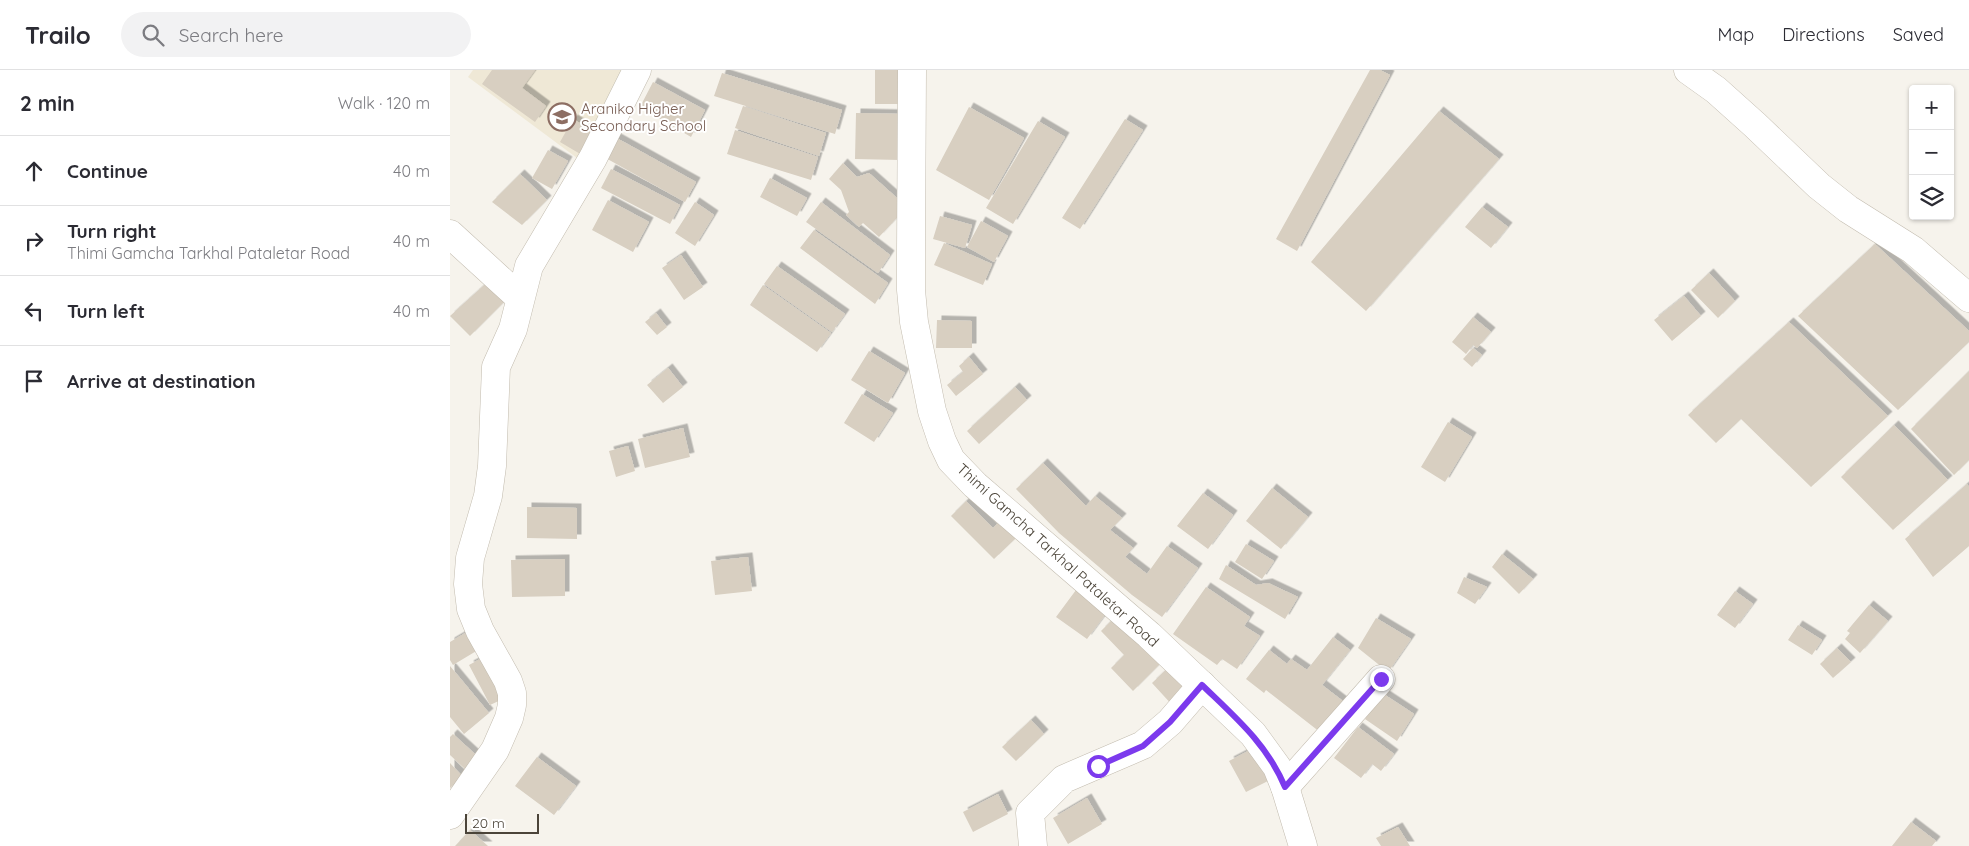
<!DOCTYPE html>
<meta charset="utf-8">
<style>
body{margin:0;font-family:Quicksand,sans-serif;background:#f2f2f3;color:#2b2b33}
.controls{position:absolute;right:15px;top:15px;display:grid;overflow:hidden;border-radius:5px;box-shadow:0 1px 4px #0004}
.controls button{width:45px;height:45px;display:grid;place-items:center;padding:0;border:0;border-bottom:1px solid #e1e1e2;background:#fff;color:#2b2b33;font:25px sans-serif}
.scale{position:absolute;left:15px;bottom:12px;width:74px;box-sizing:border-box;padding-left:5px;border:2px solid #4b4439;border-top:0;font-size:14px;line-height:18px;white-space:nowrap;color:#4b4439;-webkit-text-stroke:4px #fff;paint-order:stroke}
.stop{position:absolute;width:15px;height:15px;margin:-11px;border:4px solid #7c3aed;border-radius:50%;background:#fff}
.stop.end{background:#7c3aed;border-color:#fff;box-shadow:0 1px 5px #0008}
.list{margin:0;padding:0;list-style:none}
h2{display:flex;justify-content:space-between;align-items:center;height:65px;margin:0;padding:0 20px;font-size:21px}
h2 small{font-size:16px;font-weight:400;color:#7c7c81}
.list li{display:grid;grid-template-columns:32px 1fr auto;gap:15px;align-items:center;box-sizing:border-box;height:70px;padding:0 20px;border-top:1px solid #e1e1e2}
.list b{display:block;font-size:19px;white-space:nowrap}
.list p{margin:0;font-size:16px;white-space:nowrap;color:#7c7c81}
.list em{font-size:16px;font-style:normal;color:#7c7c81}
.icon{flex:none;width:28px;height:28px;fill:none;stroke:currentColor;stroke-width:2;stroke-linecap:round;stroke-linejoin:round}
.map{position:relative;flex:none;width:1519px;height:776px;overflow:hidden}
header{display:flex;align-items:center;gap:30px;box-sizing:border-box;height:70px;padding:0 25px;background:#fff;border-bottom:1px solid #e1e1e2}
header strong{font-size:24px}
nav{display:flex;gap:28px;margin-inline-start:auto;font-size:18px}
.search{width:350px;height:45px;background:#f2f2f3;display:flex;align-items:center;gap:12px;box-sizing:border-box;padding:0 18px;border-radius:28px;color:#7c7c81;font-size:19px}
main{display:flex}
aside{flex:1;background:#fff}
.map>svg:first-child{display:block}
</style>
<header>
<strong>Trailo</strong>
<div class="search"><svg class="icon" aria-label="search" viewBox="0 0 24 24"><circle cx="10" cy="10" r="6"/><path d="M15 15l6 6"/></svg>Search here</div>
<nav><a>Map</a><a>Directions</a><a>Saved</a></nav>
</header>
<main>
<aside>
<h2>2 min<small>Walk · 120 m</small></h2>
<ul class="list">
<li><svg class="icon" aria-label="ahead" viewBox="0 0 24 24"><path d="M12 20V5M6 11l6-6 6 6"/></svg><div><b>Continue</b></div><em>40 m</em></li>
<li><svg class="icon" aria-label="right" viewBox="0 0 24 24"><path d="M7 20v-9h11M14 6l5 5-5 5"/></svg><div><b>Turn right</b><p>Thimi Gamcha Tarkhal Pataletar Road</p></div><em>40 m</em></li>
<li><svg class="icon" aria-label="left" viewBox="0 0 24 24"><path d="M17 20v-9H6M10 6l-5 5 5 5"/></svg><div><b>Turn left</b></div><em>40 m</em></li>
<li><svg class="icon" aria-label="arrive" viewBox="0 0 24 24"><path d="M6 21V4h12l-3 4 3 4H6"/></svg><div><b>Arrive at destination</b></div></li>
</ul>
</aside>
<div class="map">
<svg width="1519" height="776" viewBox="0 0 1519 776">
<defs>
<filter id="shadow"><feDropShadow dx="4.5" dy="-4.5" stdDeviation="0" flood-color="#0004"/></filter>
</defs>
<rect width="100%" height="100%" fill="#f6f3ec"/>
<path fill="#efe8d6" d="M23,0H178L127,88L18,7Z"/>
<path fill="#d8cfc1" filter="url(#shadow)" d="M42,0H85L72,18L96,36L85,52L32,14Z
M425,0H452V34H425Z
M920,0H930L940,5L847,181L826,169Z
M272,3L392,40L385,64L264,26Z
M203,12L255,40L241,67L190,37Z
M293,36L376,63L369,86L285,58Z
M519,37L574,68L539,130L486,100Z
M989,41L1049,89L916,241L861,192Z
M406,43L451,44L450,90L405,89Z
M123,49L150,65L137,88L110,72Z
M675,49L693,60L630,159L612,148Z
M588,51L615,67L563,154L536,138Z
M285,60L368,87L361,110L277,84Z
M163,66L246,112L235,132L152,86Z
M98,80L118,91L102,119L82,108Z
M393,93L407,107L419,103L457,137L429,167L413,153L409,157L396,145L399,142L391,120L379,109Z
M161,99L230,135L220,154L151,118Z
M70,104L97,130L72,155L42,132Z
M320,108L357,128L347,146L310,127Z
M158,130L199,152L183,182L142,160Z
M245,132L264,145L245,176L225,163Z
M371,132L440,185L428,203L356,152Z
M1032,137L1058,157L1041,178L1015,157Z
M490,146L522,155L515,178L483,169Z
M531,151L558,166L544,192L517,177Z
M364,160L438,213L425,234L350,178Z
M494,173L542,194L533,215L484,195Z
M1425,174L1519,261V272L1448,340L1348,246Z
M231,185L253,217L234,230L212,198Z
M327,196L395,244L382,262L314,214Z
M1259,203L1285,231L1268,248L1241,220Z
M41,209L58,228L20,266L0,246Z
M313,215L381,263L367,282L300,235Z
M1234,226L1251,246L1222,271L1204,250Z
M206,243L217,257L207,265L195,252Z
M1023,247L1041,262L1027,278L1023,275L1016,284L1002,272Z
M487,250L522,251V278H486Z
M1339,252L1438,346L1361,417L1291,349L1266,373L1238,345Z
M1023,278L1032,285L1022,297L1013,289Z
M419,281L455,303L438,333L401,310Z
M519,287L533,304L506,326L497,315L513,302L509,296Z
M218,298L233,317L213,333L197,315Z
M1519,301V390L1504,405L1461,359Z
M565,317L577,330L529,374L517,361Z
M412,324L443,343L424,372L394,353Z
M998,352L1022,367L995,412L971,397Z
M1444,355L1498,410L1443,460L1391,407Z
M233,358L240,387L195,398L188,369Z
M178,376L185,401L166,407L159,381Z
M593,393L636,436L645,426L672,448L660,460L683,478L675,487L697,504L717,476L748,498L712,547L682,525L609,463L566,419Z
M1517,414L1519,417V476L1483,507L1455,469Z
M822,418L858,447L831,479L796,451Z
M753,423L783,445L758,479L727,456Z
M516,431L543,458L551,450L567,467L544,489L501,446Z
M77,437L127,438V469L77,468Z
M796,474L824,491L812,509L785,492Z
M1052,484L1083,509L1069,524L1042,497Z
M298,487L302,521L265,525L261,491Z
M115,489V526L62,527L61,490Z
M776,495L806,515L818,513L848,527L835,549L769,509Z
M1014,507L1037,517L1025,534L1007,523Z
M629,516L660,538L637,569L606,547Z
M756,517L800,547L794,556L810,566L787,599L772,589L767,595L723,564Z
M1285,521L1303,534L1285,558L1267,545Z
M1419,535L1438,551L1410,583L1395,569L1400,563L1397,561Z
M668,544L711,593L683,621L661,598L674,585L651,561Z
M926,548L961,569L938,602L908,578Z
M1348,555L1372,570L1362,585L1338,570Z
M17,562L28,580L3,595L0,590V572Z
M883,567L900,580L872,615L898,635L875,666L816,620L814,623L796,609L819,580L837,594L841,589L857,600Z
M1387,578L1401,592L1383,608L1370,594Z
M32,588L53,629L40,635L19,595Z
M0,596L39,643L14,664L0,647Z
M719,597L741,622L724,637L702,613Z
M932,623L964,644L947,671L915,649Z
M581,650L594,664L566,691L552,677Z
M908,657L944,684L931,701L922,694L911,708L884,688Z
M3,664L26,685L15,699L0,685V667Z
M804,678L820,710L796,722L779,691Z
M87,687L126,716L104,745L65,716Z
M0,693L13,707L0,718Z
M548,724L558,744L523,762L513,742Z
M637,728L652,754L618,774L603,748Z
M1461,752L1486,771L1482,776H1442Z
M948,757L960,776H931L926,768Z
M20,760L38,776H5Z"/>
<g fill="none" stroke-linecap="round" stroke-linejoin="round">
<g stroke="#c2bbae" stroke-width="29">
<path id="minor" d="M1238,0L1266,20L1305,55L1369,116L1398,139L1463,180L1519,228
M0,164L70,228
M835,717L931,609
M0,745L45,680L59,648L62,635V623L58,611L30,561L21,539L18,514L20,488L38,426L42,396L46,297L63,259L79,196L143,88L187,0
M583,776L580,743L614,709L693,675L720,652L752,615"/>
</g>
<g stroke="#c2bbae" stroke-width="29">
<path id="tertiary" d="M462,0L461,183V220L464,252L482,341L492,371L501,390L525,415L699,565L803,664L827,697L835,717L853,776"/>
</g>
<use href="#minor" stroke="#fff" stroke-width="28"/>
<use href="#tertiary" stroke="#fff" stroke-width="28"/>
</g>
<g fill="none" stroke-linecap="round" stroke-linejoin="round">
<path stroke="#7c3aed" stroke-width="6" d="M648,696L693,676L720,652L752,615C785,647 817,674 835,717L931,609"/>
</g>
<defs>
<g id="school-ring" transform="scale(1.4375)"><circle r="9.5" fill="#fff" stroke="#8d6e63" stroke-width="1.5"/><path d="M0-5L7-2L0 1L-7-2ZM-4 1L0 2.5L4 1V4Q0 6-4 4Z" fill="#8d6e63"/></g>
</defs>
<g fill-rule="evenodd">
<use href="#school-ring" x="112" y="47"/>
</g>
<g text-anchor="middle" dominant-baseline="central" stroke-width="4" stroke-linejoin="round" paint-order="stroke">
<g font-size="15" fill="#785e54" stroke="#fff" text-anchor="start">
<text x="131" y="38">Araniko Higher<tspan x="131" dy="17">Secondary School</tspan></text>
</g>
<g font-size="15" fill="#4b4439" stroke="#fff">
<text transform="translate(608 485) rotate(42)">Thimi Gamcha Tarkhal Pataletar Road</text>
</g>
</g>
</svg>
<div class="controls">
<button>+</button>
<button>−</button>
<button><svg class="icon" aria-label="layers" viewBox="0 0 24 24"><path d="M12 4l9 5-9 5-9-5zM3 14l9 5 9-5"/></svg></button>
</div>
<div class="scale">20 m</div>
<div class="stop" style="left:648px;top:696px"></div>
<div class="stop end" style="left:931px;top:609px"></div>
</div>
</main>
